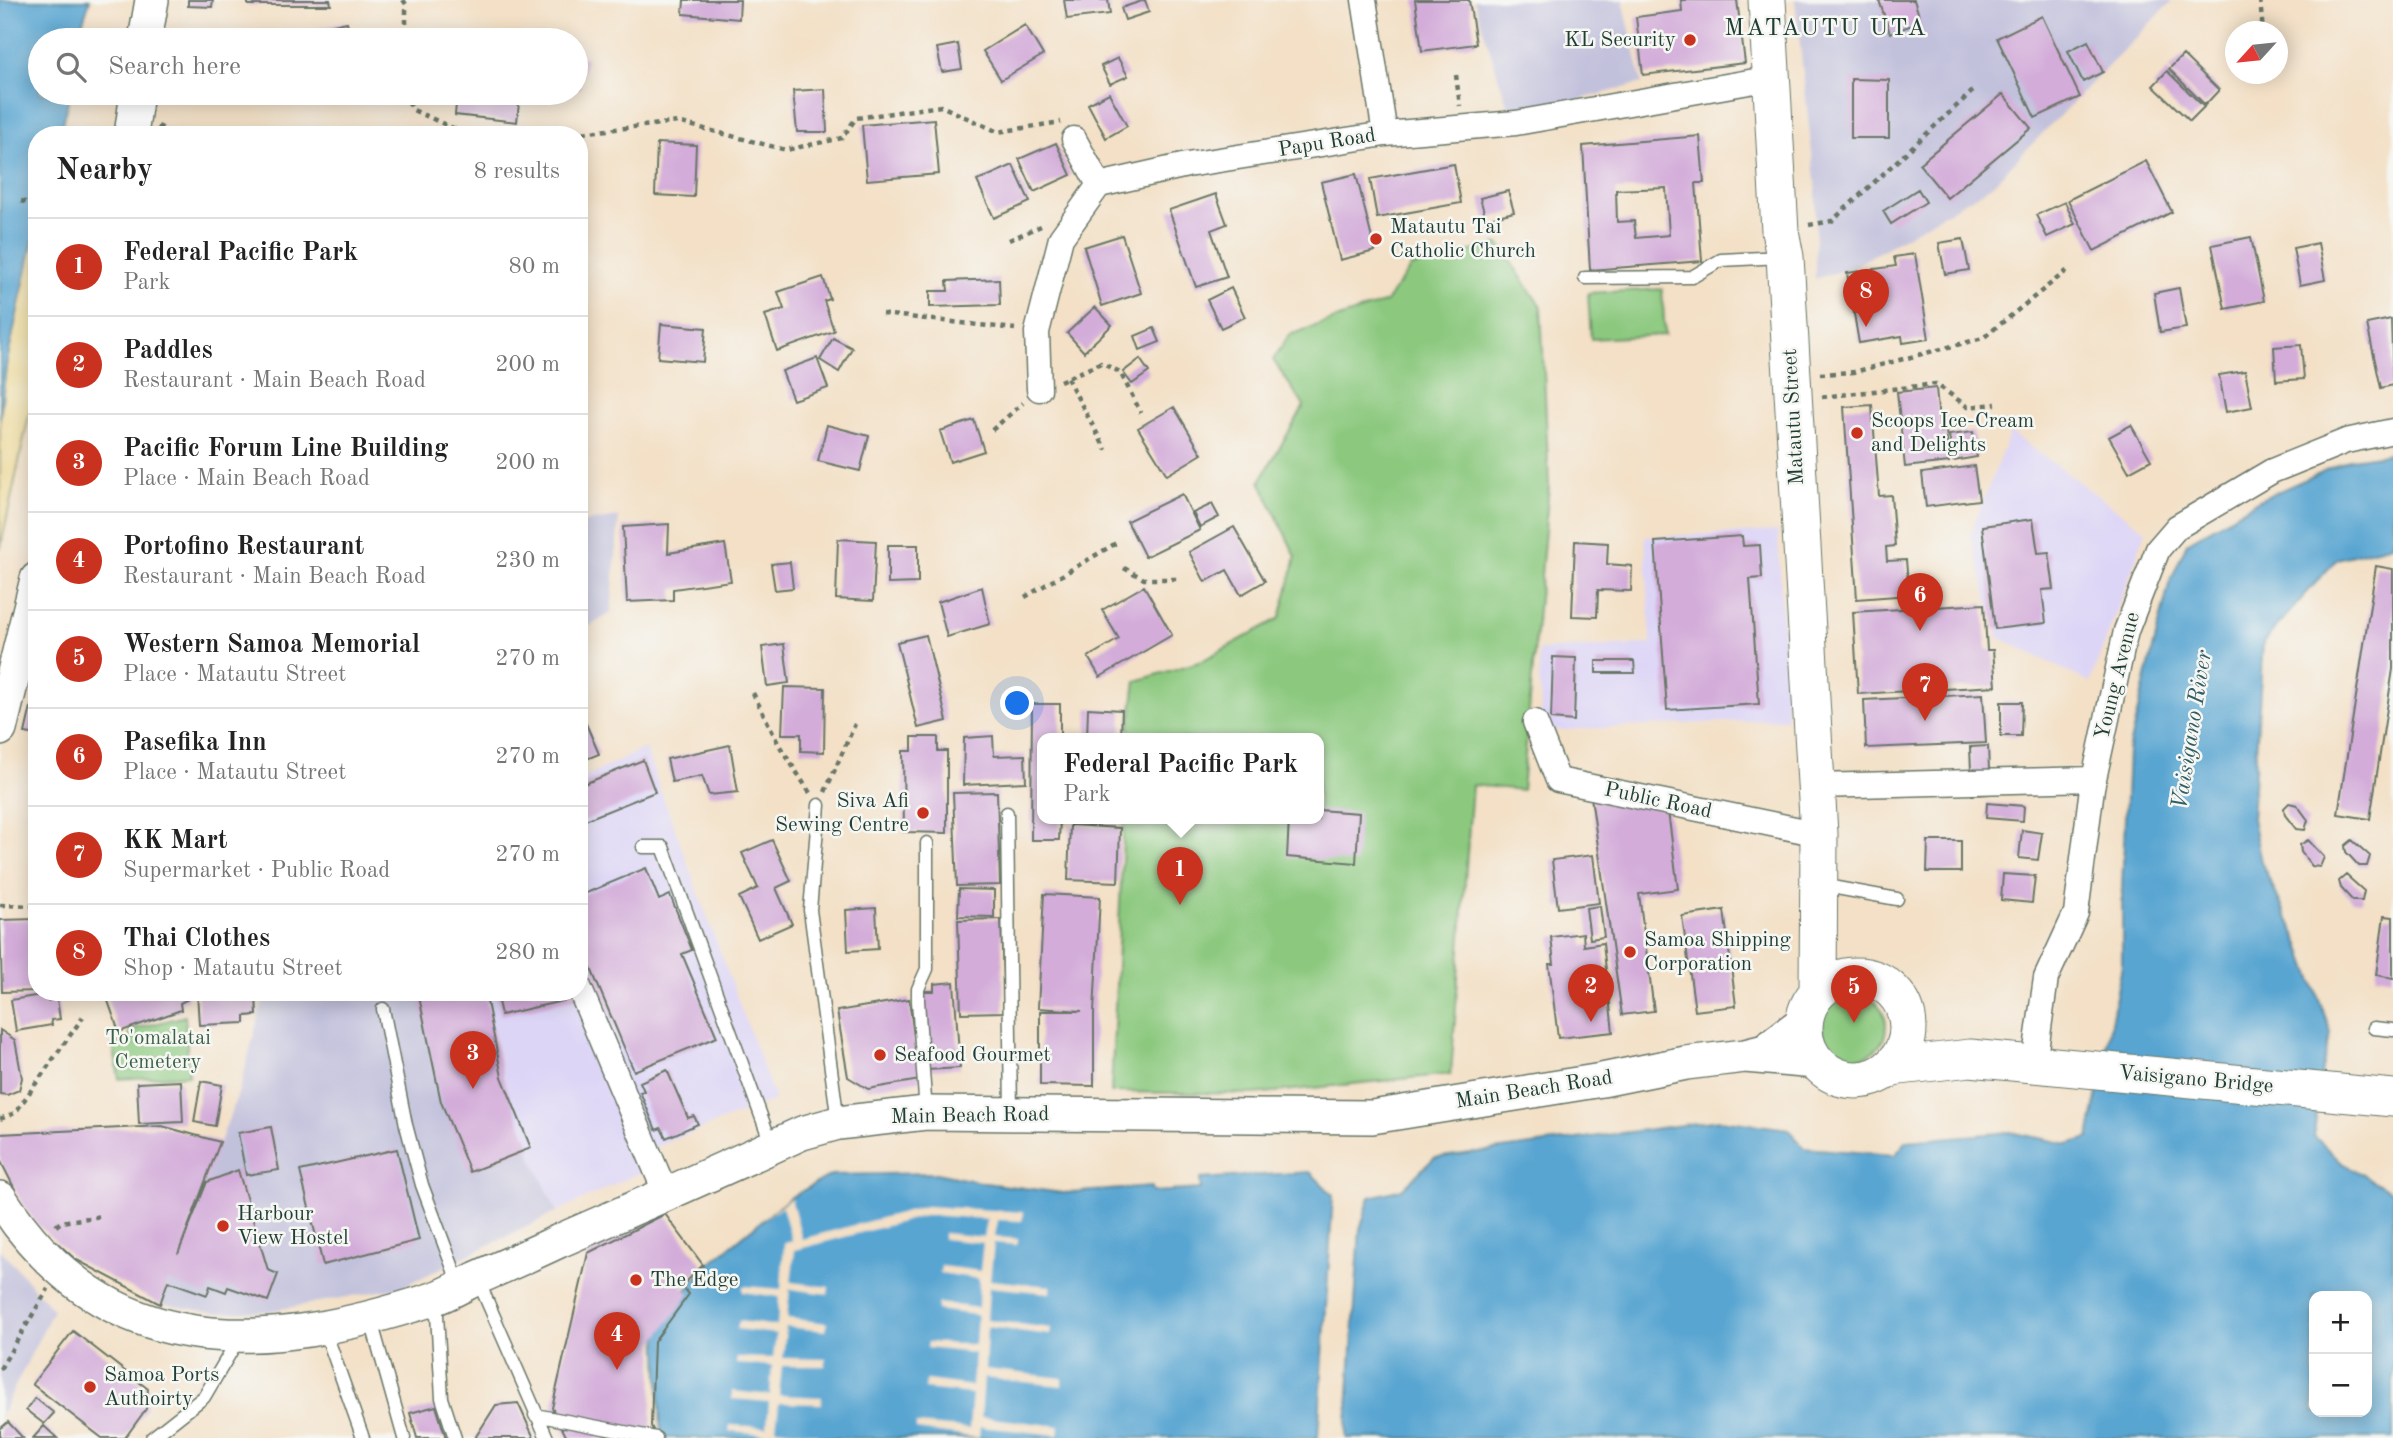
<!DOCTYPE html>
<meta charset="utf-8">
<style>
body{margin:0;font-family:"Old Standard TT",serif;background:#f2f2f2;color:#222}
.controls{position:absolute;right:21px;bottom:21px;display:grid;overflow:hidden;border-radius:14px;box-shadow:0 4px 18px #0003}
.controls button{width:63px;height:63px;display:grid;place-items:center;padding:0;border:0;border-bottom:2px solid #e0e0e0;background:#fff;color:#222;font:35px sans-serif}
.compass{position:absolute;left:2225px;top:21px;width:63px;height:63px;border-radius:50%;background:#fff;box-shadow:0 4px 18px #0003;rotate:243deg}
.you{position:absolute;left:1018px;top:704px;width:24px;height:24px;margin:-18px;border:5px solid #fff;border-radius:50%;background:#1a73e8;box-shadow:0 0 0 10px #1a73e833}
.badge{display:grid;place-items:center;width:46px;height:46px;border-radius:50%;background:#c8321e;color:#fff;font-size:23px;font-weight:700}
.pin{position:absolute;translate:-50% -58px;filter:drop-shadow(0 2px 4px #0008)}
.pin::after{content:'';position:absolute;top:37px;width:24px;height:21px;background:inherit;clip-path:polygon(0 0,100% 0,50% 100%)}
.popup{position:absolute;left:1037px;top:733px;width:287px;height:91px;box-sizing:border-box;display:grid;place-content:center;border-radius:14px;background:#fff;filter:drop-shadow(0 2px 5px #0005);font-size:23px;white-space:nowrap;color:#767676}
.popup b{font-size:26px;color:#222}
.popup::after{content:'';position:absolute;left:50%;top:100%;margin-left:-14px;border:14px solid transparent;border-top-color:#fff}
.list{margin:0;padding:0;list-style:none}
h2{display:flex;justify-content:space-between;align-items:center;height:91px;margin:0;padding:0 28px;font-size:30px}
h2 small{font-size:23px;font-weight:400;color:#767676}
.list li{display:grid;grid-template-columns:46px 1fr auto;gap:21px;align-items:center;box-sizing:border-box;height:98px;padding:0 28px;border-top:2px solid #e0e0e0}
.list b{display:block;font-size:26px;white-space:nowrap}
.list p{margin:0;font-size:23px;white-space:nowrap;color:#767676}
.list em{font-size:23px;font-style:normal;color:#767676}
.icon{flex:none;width:38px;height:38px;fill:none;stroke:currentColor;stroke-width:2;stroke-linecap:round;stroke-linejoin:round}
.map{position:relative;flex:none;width:2393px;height:1438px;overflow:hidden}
.search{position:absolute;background:#fff;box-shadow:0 4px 18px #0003;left:28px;top:28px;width:560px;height:77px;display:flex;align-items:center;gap:18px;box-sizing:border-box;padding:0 24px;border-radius:38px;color:#767676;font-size:26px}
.panel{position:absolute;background:#fff;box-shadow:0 4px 18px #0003;left:28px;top:126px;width:560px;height:875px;border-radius:28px}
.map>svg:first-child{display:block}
</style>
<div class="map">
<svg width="2393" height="1438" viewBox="0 0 2393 1438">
<rect width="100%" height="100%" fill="#f6f6f2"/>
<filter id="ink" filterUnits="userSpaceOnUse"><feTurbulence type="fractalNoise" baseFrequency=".0143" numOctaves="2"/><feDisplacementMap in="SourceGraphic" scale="14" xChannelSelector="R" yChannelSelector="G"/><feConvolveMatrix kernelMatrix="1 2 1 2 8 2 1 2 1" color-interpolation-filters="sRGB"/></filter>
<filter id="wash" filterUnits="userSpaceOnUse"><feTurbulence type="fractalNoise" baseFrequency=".00686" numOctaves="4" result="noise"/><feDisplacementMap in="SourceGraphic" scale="28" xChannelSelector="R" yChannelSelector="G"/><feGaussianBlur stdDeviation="1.57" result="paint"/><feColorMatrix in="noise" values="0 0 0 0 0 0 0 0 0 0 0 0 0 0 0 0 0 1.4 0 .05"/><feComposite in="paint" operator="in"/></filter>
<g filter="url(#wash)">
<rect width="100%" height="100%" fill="#f3e0c6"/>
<path fill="#ddd5f6" d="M2010,432L2146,531L2090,683L1998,637L1970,534Z
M1778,531L1787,719L1542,731L1538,650L1651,644L1645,537Z
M645,748L775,1100L643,1152L649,1168L557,1212L511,1111L485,992H579V780Z"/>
<path fill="#c2c1dc" d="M1474,0H1623L1642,83L1548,108L1508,107Z
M1795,0H2173L1990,187L1853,267L1815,279L1816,189Z
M619,517L611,613L579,633V523Z
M265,992H484L511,1111L557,1212L402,1287L270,1311L218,1313L160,1304L240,1088Z
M0,1249L53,1310L0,1417Z"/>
<path fill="#8cc97f" stroke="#56835a" stroke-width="2" d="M1499,244L1541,307L1549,485L1522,790L1472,785L1451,1074L1254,1094L1111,1092L1124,819H1318V739H1128L1136,681L1202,661L1280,618L1296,557L1260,481L1304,406L1273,360L1289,335L1386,302L1411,267Z
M1662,289L1665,335L1591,339L1588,293Z
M1822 1026a32 32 0 1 1 64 0a32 32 0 1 1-64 0Z
M185,1016L189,1075L119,1079L113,1044L130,1038V1030Z"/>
<path fill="#eeda9e" stroke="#868c69" stroke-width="2" d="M37,221V378L0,550V418L6,366Z"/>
<path fill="#59a5d1" stroke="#3c7182" stroke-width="2" fill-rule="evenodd" d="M0,0H90L77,40H40V93H70L60,135H37V221L6,366L0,418Z
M2393,453V545L2337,559L2263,642L2252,819L2261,862L2300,945L2331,1033L2322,1069L2314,1136L2342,1163L2393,1192V1438H1346L1360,1229L1370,1197L1402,1189L1434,1158L1720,1120L1789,1129L1804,1148L1895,1155L1907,1141L2010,1132L2068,1144L2089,1138L2122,965V887L2128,751L2169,584L2187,543L2259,500L2351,459ZM2314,1296H2367V1412H2314Z
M1310,1172L1333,1195L1318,1438H661L657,1324L705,1267L791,1197L831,1175L936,1173L985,1183L1063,1193L1151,1187L1152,1192L1201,1189L1200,1179Z"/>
<path fill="#f3e0c6" d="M791,1198L802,1239L926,1206L1023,1212L1022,1221L997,1220L995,1237L1018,1239L1017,1245L994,1243L990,1280L1050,1286V1293L989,1287L987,1320L1051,1328L1050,1335L987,1327L985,1369L1062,1378V1386L984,1378L981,1417L1059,1426L1058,1435L980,1427L979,1438L916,1430V1424L969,1429L972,1394L925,1389L926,1380L972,1386L974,1353L927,1348L928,1342L975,1345L977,1315L937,1310L938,1303L978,1308L979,1279L940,1273L941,1266L980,1271L983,1243L943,1239V1233L984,1237L987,1219L928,1215L795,1250L791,1282L829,1287L828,1294L790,1289L787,1318L827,1323L826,1331L786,1327L783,1358L826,1359L825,1366H782L779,1395L822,1397L821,1404L779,1403L776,1428L818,1434L817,1438L776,1436L766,1438V1434L729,1431L730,1425L767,1427L769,1402L732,1399V1391L770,1395L772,1366L736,1364L737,1357L773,1358L776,1334L737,1329L739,1321L777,1326L779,1297L743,1292V1286L781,1289L784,1243L792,1241L782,1207L762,1220Z"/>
<g id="blocks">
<path fill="#d3acd9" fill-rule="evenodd" d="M188,0H213L212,7L188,6Z
M248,0H330L331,5H248Z
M684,0H740L739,19L683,14Z
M1064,0H1108L1110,14L1067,19Z
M1145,0L1149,12L1125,20L1121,8Z
M1415,0H1469L1476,44L1422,51Z
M1681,0H1737L1745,63L1643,75L1636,17L1682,11Z
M1879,0H1914L1921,22L1890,33Z
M2042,16L2080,97L2035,118L1997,38Z
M347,22L351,40H323L320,28Z
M1025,25L1043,55L1001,80L983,51Z
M2088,41L2103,72L2083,82L2068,51Z
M958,44L962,69L942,72L937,48Z
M576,55L586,58L580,89L576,88Z
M2183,55L2219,90L2205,105L2169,69Z
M1118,58L1128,76L1110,84L1101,66Z
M2167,71L2204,107L2190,121L2153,86Z
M1851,79L1889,80V138H1851Z
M825,89L827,132H797L793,91Z
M457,93H520L517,122L455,115Z
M1109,93L1127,126L1106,138L1088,104Z
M2003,94L2031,128L1947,198L1919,164Z
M934,119L939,174L867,180L862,125Z
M1700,136L1704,183H1696L1702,261L1590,270L1583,146ZM1666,188L1669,235L1636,238L1634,221L1617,222L1616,190Z
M657,143L696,145L694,197L655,195Z
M1056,143L1071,175L1034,192L1019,159Z
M2146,161L2172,212L2094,251L2068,200Z
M1454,164L1461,203L1377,218L1370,179Z
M1013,165L1030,202L994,218L977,181Z
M1356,174L1375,251L1340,260L1321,182Z
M1918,189L1926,202L1891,224L1883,211Z
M1508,191L1514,212L1486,219L1480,198Z
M1216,194L1227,224L1211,230L1227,277L1196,287L1169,210Z
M2065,202L2075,224L2047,237L2036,215Z
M1122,235L1141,293L1102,306L1084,247Z
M2251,237L2264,301L2225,309L2212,245Z
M1963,239L1969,270L1945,274L1939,243Z
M2318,243L2325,280L2300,285L2293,248Z
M1915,254L1929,339L1903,343L1902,336L1859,343L1847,273L1896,266L1894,257Z
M823,277L830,299L824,301L834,331L777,351L765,315L784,309L778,292Z
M999,279L1000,305L930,307V291H948L947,281Z
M1231,288L1245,317L1221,328L1207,300Z
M2179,288L2186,328L2160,332L2154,293Z
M1095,307L1112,325L1084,352L1067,333Z
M2391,319L2393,385L2381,388L2367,324Z
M661,324L706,328L703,362L658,358Z
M1154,328L1160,342L1140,350L1135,336Z
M833,338L852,348L839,372L820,360Z
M2301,345L2304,379L2276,381L2274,347Z
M817,358L828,388L793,400L782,371Z
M1140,359L1149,372L1132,384L1123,372Z
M2245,371L2252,407L2226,412L2219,375Z
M1936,388L1940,432L1946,431L1949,462L1905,467L1897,392Z
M1872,405L1879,496L1891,495L1895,546L1886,547L1887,561L1906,560L1909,595L1857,599L1844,407Z
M1174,407L1202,454L1167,475L1138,428Z
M974,420L984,451L950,462L940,431Z
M827,425L869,436L860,471L818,461Z
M2131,425L2151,460L2129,472L2109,437Z
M1973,432L1977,457L1953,461L1949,435Z
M1974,466L1979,500L1926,507L1922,473Z
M1182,494L1200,530L1145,557L1127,521Z
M1212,504L1219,517L1200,527L1193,513Z
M2033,519L2038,553L2049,552L2054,589L2042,590L2046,623L1995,629L1982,526Z
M669,524L668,553L725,544L731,581L673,589V600L627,602L623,527Z
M1234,527L1265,581L1241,595L1227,570L1205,582L1189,552Z
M1742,536L1743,546L1760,545L1762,578L1750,579L1759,704L1667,710L1655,542Z
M838,539L876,541L873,601L836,599Z
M1575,541L1608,543L1607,564L1632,566L1631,591L1598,590L1597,617L1572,616Z
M888,545H918V583L888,584Z
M790,562L793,588L775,590L771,564Z
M2376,566L2393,569V669L2370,819L2338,814Z
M1144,586L1172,635L1100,677L1088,657L1119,639L1102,610Z
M982,587L990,624L947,637L938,602Z
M1984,604L1987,650H1993L1996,686L1858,694L1853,612Z
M926,635L947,721L918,728L897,642Z
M784,644L789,683L767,686L762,647Z
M1553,657L1576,658L1574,721L1551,719Z
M1596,661H1634L1635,673H1596Z
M784,687L825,688L824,752L801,751V734H782Z
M1983,694L1986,743L1866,748L1864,700Z
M2001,702H2022L2021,736H2001Z
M1032,704H1060V739H1042V819H1060L1059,840H1031Z
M31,707L37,708V735L25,733Z
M1088,708L1122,710L1121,739H1087Z
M584,719L599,754L579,762V722Z
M993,736L994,756L1025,755L1026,782L963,785L964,738Z
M912,737H938V751H947V833L904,832L903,751H912Z
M730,745L738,792L709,795L702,776L672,782L667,759Z
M1988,746L1990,794L1972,795L1970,747Z
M643,760L655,792L583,821L579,811V786Z
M1590,790L1668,811L1678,889L1639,894L1654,1011L1622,1015Z
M997,792L1000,885L957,886L953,793Z
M1987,803L2024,806L2023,821L1986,818Z
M2289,803L2297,805L2308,820L2305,830L2296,829L2285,815L2284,808Z
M1318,810L1359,813L1356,863L1287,857L1289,819H1318Z
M1070,825L1120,828L1118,882L1068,880Z
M2022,830L2042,833L2038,860L2019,858Z
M772,840L791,881L776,888L792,924L758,939L739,897L758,888L742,853Z
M2308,840L2324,857L2320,867L2312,866L2301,852L2300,845Z
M2352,840L2370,856L2367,866H2359L2346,852L2345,846Z
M1928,841H1961V872H1927Z
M1593,855L1599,903L1558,908L1552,860Z
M646,868L659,900L670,895L692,950L682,954L717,1037L634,1071L579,940V883L584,894Z
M2003,874L2035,876L2032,903L2001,900Z
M2346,875L2364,891L2362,901H2353L2341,888L2339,881Z
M959,889L994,890V917L958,916Z
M1044,894L1100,897L1094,1012V1086L1040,1085V1011H1082L1038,1008Z
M1600,906L1604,937L1590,939L1586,908Z
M876,908L878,949L848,951L846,910Z
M1724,910L1736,1006L1695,1011L1682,916Z
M2384,916L2393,917V978L2376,975Z
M37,919V991L2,992L0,920Z
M1001,919L1004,1012L961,1013L958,920Z
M1583,933L1584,946L1603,943L1613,1032L1558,1038L1549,964H1554L1551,937Z
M954,982L960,1068L927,1070L922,991H934V984Z
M122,992H186L188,999L180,1003L181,1010L119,1032L107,998Z
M197,992L256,994L257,1015L245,1016V1023L199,1025Z
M418,992H485L502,1077L531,1148L470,1172L441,1102Z
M496,992H578L580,997L501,1015Z
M47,994L48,1001L57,999L60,1019L51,1020L52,1025L16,1031L11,1000Z
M909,999L920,1080L868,1089L848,1077L837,1011Z
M0,1030L15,1040L22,1078L19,1090L7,1095L0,1094Z
M667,1070L688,1118L694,1116L698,1124L666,1138L661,1128L656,1130L640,1092L644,1091L640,1082Z
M181,1081L183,1122L139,1124L137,1083Z
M201,1081L222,1085L215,1126L194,1122Z
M162,1126L220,1142L178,1254L207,1182L238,1170L268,1270L278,1274L268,1301L228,1287L226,1292L210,1286L207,1295L168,1281L160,1304L75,1259L39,1226L24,1207L0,1160V1134Z
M271,1127L279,1170L246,1175L238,1133Z
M397,1149L419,1240L323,1265L300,1171Z
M665,1214L703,1265L682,1286L689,1294L654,1342L651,1426L657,1438H567L552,1408L588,1253Z
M73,1331L148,1389L146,1409L125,1438H102L32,1384Z
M35,1398L54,1413L44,1424L26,1410Z
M518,1403L534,1438H475L496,1405Z
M436,1406L446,1438H417L410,1413Z
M8,1422L23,1438H0V1429Z
M44,1426L57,1438H33Z"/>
</g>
</g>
<g filter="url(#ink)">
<use href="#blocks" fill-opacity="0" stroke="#697667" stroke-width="2"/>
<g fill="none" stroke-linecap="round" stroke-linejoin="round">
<g stroke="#697667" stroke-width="15">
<path id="service" d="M1585,278L1692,277L1721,260L1782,257
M819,805L810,910L838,1122
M1007,813L1011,1114
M643,847H663L772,1146
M1826,886L1897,899
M383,1009L406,1125L422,1185L459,1284
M2374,1028L2393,1030
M926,1113L918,1001V989L927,969V843
M477,1278L547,1438
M436,1298L442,1398L455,1438
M370,1317L404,1438
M324,1328L363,1438
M535,1415L656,1438
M152,1438L204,1397L239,1338"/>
</g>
<g stroke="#697667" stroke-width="27">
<path id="minor" d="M1364,0L1385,134
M1074,139L1099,185
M1039,389L1037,332L1061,238L1099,185L1187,165L1385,134L1516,123L1772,78
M1535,722L1558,780L1819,834
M1816,786L2094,779
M579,987L666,1194
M2034,1064L2046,978L2076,913L2092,788L2126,631L2158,549L2177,527L2272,471L2346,441L2393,431"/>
</g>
<g stroke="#697667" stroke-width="36">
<path id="secondary" d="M145,40L152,0
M131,135L137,93
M0,729L37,579
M1745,1056L1765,1051L1804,1021
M0,1198C107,1365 264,1354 433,1299C448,1294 463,1285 477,1278C504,1266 532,1254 559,1241C640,1206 721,1170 802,1133L838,1123L926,1113L1372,1117L1602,1080L1686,1063L1745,1056L1816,1062"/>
</g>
<g stroke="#697667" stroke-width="39">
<path id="primary" d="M1767,0L1780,231L1785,257L1819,834L1818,991
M1804 1028a52 52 0 1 1 104 0a52 52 0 1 1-104 0Z
M1891,1067L1970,1058L2393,1098"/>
</g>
<path stroke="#697667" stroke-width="4.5" stroke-dasharray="5 5" stroke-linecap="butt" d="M403,0L406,4V40
M2260,0L2263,32
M1456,75L1460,106
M404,93L413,110L466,134L481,135
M158,126L175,135
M563,135L678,122L786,150L842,138L856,118L941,106L998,132L1061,122
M21,201L37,205
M1809,225L1832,221L1975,89
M1009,240L1041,226
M882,314L1015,329
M1820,374L1854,372L1983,338L2069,269
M1067,378L1106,450
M1060,381L1101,363L1120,372L1141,413
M1822,397L1936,384L1968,407L1996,404
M992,430L1023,403
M1124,568L1144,579H1179
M1025,597L1118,542
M753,693L779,745L810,793
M825,792L855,724
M0,905L37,906
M0,1119L15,1113L83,1017
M56,1226L61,1222L102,1216
M0,1369L48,1289"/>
<use href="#service" stroke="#fff" stroke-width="12"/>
<use href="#minor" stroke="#fff" stroke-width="24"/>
<use href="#secondary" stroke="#fff" stroke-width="33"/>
<use href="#primary" stroke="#fff" stroke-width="37"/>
</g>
</g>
<g fill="#c8321e" stroke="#f6f6f2" stroke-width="2.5">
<circle cx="1690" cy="40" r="7"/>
<circle cx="1376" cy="239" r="7"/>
<circle cx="1857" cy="433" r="7"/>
<circle cx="923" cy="813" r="7"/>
<circle cx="1630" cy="952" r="7"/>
<circle cx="880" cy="1055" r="7"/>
<circle cx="223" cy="1226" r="7"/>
<circle cx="636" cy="1280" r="7"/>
<circle cx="90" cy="1387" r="7"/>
</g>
<g text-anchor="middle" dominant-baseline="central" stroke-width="5" stroke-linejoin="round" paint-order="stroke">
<g font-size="21" fill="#1f3d34" stroke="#f6f6f2" text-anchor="start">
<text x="1676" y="40" text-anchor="end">KL Security</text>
<text x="1390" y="227">Matautu Tai<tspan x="1390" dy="24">Catholic Church</tspan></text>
<text x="1871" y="421">Scoops Ice-Cream<tspan x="1871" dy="24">and Delights</tspan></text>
<text x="909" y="801" text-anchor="end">Siva Afi<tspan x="909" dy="24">Sewing Centre</tspan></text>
<text x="1644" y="940">Samoa Shipping<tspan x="1644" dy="24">Corporation</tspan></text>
<text x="894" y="1055">Seafood Gourmet</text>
<text x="237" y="1214">Harbour<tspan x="237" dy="24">View Hostel</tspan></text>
<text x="650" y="1280">The Edge</text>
<text x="104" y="1375">Samoa Ports<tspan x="104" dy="24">Authoirty</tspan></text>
</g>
<g font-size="21" fill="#1f3d34" stroke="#f6f6f2">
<text transform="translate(1327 143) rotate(-9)">Papu Road</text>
<text transform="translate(1794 417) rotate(-93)">Matautu Street</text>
<text transform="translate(2118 676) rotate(-76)">Young Avenue</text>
<text transform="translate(1658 801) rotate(12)">Public Road</text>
<text transform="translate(2196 1080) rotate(5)">Vaisigano Bridge</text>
<text transform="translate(1534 1090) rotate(-9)">Main Beach Road</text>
<text transform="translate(970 1116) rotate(-1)">Main Beach Road</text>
</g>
<g font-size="21" fill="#3a6047" stroke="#f6f6f2">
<text x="158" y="1038">To'omalatai<tspan x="158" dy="24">Cemetery</tspan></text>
</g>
<g font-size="23" font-style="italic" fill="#305c63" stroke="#f6f6f2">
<text transform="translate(2192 730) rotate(-81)">Vaisigano River</text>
</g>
<g font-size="24" letter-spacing="2" fill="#1f3d34" stroke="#f6f6f2">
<text x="1826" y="29">MATAUTU UTA</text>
</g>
</g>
</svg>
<div class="controls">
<button>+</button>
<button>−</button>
</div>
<svg class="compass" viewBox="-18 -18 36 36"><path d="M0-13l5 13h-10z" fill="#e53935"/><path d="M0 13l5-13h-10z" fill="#767676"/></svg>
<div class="you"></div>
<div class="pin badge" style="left:1180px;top:905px">1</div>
<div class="popup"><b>Federal Pacific Park</b>Park</div>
<div class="pin badge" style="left:1591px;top:1022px">2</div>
<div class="pin badge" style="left:473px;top:1089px">3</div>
<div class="pin badge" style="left:617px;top:1370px">4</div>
<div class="pin badge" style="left:1854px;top:1023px">5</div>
<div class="pin badge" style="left:1920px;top:631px">6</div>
<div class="pin badge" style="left:1925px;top:721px">7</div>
<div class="pin badge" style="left:1866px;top:327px">8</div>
<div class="search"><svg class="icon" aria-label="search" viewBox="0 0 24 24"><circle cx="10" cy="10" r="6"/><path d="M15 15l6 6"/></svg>Search here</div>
<section class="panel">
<h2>Nearby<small>8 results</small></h2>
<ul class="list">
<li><span class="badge">1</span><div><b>Federal Pacific Park</b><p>Park</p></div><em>80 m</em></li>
<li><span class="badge">2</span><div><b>Paddles</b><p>Restaurant · Main Beach Road</p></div><em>200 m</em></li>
<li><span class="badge">3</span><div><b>Pacific Forum Line Building</b><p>Place · Main Beach Road</p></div><em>200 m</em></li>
<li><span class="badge">4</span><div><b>Portofino Restaurant</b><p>Restaurant · Main Beach Road</p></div><em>230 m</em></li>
<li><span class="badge">5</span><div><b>Western Samoa Memorial</b><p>Place · Matautu Street</p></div><em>270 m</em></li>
<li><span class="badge">6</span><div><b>Pasefika Inn</b><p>Place · Matautu Street</p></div><em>270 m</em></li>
<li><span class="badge">7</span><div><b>KK Mart</b><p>Supermarket · Public Road</p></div><em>270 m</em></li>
<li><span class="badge">8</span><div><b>Thai Clothes</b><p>Shop · Matautu Street</p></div><em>280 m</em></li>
</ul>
</section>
</div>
